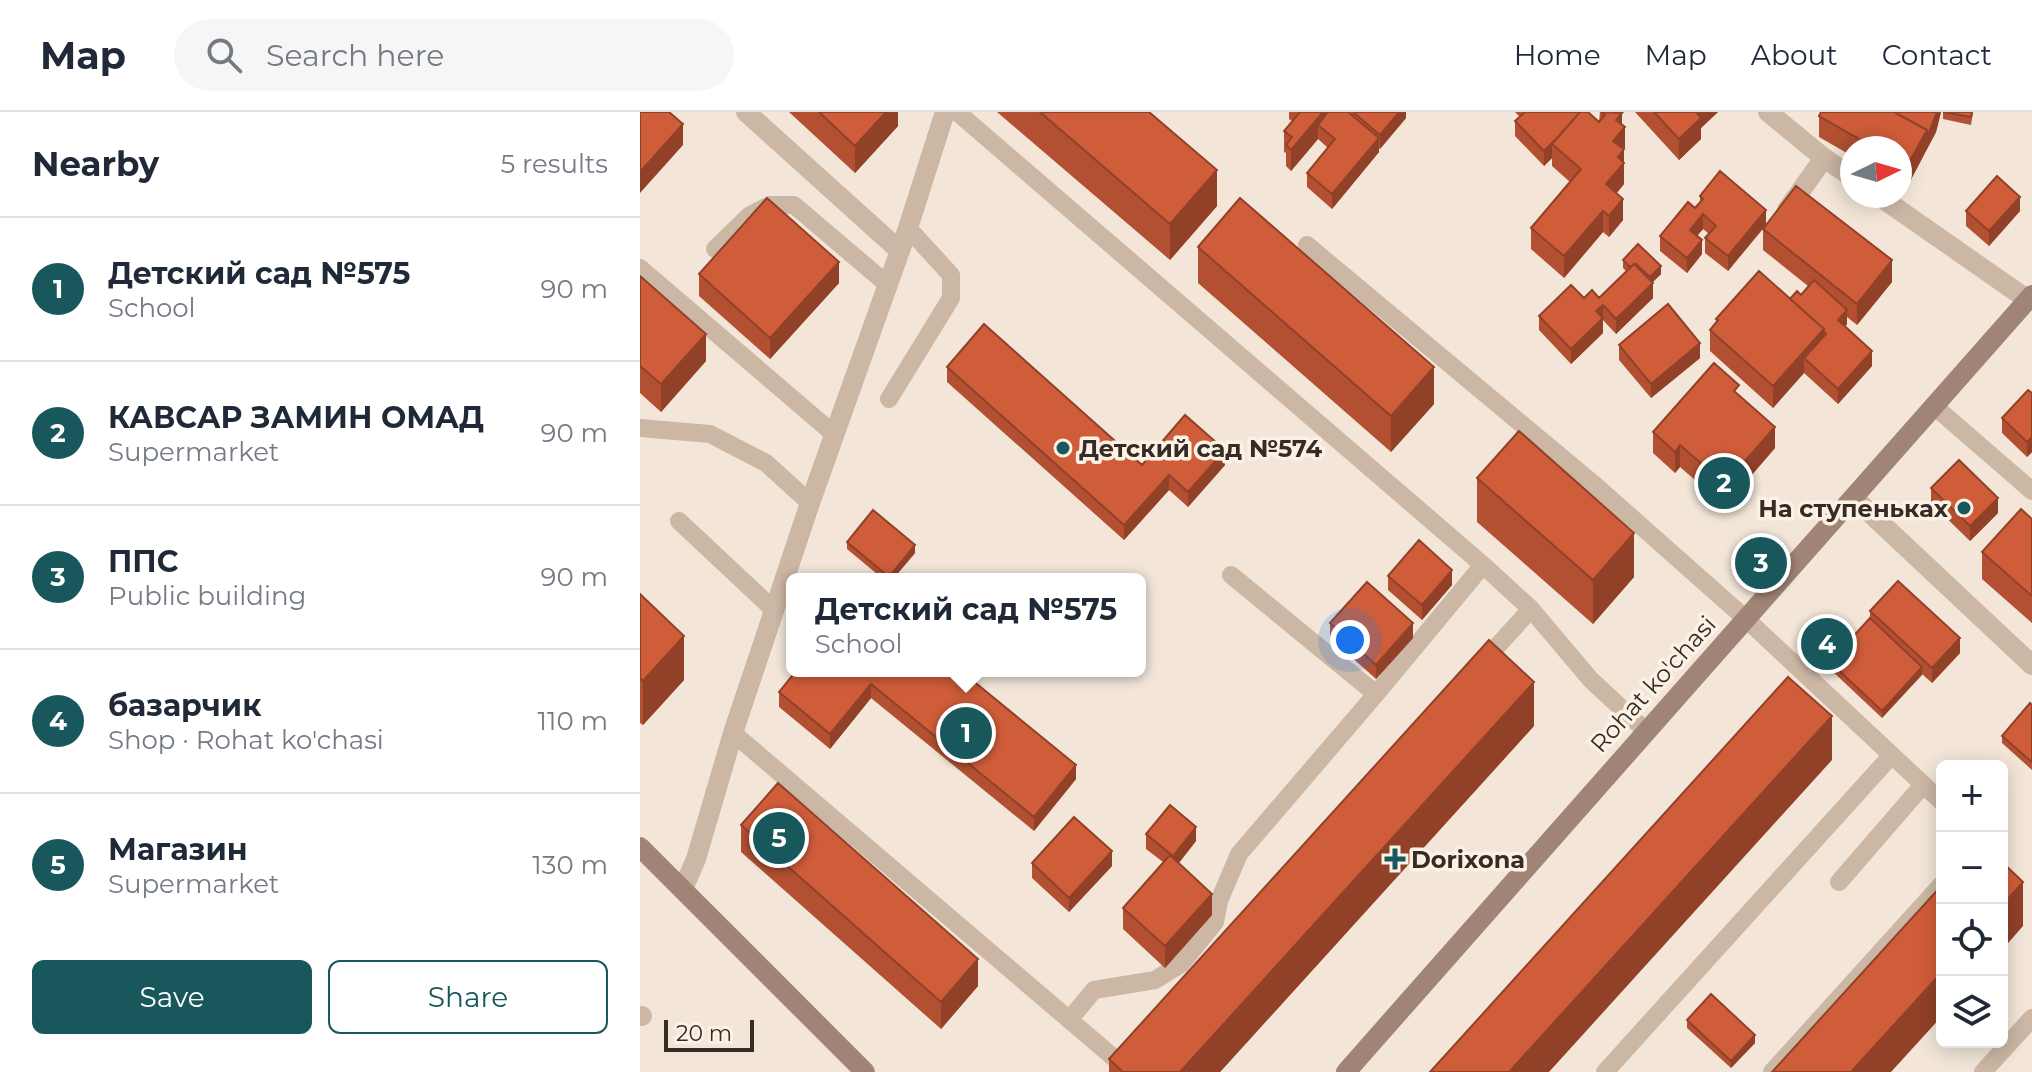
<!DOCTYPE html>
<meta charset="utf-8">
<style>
body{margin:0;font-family:Montserrat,sans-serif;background:#f6f6f7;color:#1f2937}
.controls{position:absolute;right:24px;bottom:24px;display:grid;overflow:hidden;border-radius:12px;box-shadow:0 4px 20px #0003}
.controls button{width:72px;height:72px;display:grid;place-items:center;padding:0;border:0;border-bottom:2px solid #e0e1e3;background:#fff;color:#1f2937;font:40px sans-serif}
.compass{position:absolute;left:1200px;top:24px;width:72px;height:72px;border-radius:50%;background:#fff;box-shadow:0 4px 20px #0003;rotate:85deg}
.scale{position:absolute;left:24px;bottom:20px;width:90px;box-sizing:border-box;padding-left:8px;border:4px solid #372b26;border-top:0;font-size:22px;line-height:28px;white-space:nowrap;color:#372b26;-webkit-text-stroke:6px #fbf1e5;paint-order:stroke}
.you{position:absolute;left:710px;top:528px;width:28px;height:28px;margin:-20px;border:6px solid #fff;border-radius:50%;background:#1a73e8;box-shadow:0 0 0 12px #1a73e833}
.badge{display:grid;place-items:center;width:52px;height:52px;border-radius:50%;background:#18585c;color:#fff;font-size:26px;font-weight:700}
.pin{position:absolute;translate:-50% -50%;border:4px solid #fff;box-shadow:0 2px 8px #0006}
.popup{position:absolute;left:146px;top:461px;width:360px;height:104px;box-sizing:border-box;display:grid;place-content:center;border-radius:12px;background:#fff;filter:drop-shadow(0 2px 6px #0005);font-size:26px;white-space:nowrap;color:#747a83}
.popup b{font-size:30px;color:#1f2937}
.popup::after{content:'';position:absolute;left:50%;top:100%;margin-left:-16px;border:16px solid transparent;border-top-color:#fff}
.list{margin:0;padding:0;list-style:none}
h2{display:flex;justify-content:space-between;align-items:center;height:104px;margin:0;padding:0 32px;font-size:34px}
h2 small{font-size:26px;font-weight:400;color:#747a83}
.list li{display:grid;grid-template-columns:52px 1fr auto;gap:24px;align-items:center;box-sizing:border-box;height:144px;padding:0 32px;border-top:2px solid #e0e1e3}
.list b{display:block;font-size:30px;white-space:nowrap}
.list p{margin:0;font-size:26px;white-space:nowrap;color:#747a83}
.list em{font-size:26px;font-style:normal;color:#747a83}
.actions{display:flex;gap:16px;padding:24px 32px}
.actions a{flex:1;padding:18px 0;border:2px solid #18585c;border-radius:12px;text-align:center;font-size:28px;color:#18585c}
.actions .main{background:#18585c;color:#fff}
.icon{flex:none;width:44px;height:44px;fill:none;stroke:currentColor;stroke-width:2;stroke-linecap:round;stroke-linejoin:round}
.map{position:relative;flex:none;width:1392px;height:960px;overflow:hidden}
header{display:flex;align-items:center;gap:48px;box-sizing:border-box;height:112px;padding:0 40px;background:#fff;border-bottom:2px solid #e0e1e3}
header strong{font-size:38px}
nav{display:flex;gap:44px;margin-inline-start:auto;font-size:28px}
.search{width:560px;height:72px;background:#f6f6f7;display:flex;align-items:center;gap:20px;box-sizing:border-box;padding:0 28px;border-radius:44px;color:#747a83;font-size:30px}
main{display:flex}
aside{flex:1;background:#fff}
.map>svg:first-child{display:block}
</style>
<header>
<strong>Map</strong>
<div class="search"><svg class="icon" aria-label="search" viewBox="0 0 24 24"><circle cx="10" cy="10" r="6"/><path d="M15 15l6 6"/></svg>Search here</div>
<nav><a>Home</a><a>Map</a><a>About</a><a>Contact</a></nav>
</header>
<main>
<aside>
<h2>Nearby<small>5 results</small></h2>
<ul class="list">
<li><span class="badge">1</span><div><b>Детский сад №575</b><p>School</p></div><em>90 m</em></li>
<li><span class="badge">2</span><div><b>КАВСАР ЗАМИН ОМАД</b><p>Supermarket</p></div><em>90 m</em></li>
<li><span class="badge">3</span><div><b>ППС</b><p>Public building</p></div><em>90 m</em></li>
<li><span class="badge">4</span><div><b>базарчик</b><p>Shop · Rohat ko'chasi</p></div><em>110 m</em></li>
<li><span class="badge">5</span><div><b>Магазин</b><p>Supermarket</p></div><em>130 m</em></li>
</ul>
<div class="actions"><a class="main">Save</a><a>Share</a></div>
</aside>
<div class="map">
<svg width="1392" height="960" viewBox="0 0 1392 960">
<rect width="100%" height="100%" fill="#f3e6d9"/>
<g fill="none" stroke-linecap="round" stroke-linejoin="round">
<path stroke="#ccb6a4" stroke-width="18" d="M317,0L843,453L891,497L951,568L1006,619
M667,133L957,375L1106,507L1302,690
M75,137L110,103L130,93H154L248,173
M0,156L195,323
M249,287L311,186V163L268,116
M1294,294L1392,379
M0,316L70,322L126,351L170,391
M39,409L134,498
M591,463L736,582
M842,551L891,497
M93,621L480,951
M1199,770L1283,673
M429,908L454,878L515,868L541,852L575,810L579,789L599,742L736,582L843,453
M965,960L1251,644
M1132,960L1302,772
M1343,960L1392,906"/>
<path stroke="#ccb6a4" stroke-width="20" d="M106,0L260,139
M1128,0L1184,46L1212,65
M1239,84L1388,188
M1147,98L1184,46
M1214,386L1392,553
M43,777L56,747L93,621L170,391L268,116L305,0
M0,904H2"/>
<path stroke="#a08475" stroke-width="20" d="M0,735L225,960
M706,960L1392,183"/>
</g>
<path fill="#b35032" d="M149,0H258V14L215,61Z
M357,0H509L577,94L530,148Z
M649,0H766V6L740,37L739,36V40L692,97L667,75V61L688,36L678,27L651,59L646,54V41L644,40V19L652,9L649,7Z
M875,0H948L959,10L960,0L982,12L985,36L984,37V72L977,81L983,108L969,125L963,120L924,166L891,137V116L930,70L912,54V46L904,54L875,24V9L880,5Z
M995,0H1078L1061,16V27L1039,48Z
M1181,0H1301L1296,20L1267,75L1260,71V36H1212V44L1179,25V4Z
M1303,0H1333L1331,13L1303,7Z
M1060,84L1126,112L1252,170L1217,213L1207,205V212L1205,215L1232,254L1198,292L1164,261L1133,296L1070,239V218L1076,210V207L1161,183L1168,174L1123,138V117L1088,159L1065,141V126L1069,122L1063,117L1057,124L1062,142L1047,161L1020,139V124L1055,96L1060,91Z
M1326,99H1380L1349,134L1326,114Z
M998,132L1021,162L1012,170L1013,186L976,222L963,208V221L931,252L899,218V204L944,186H959L986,159L983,156V148Z
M558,135L794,292L751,340L558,171Z
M59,162L199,171L130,247L59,184Z
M0,164L66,249L21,300L0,281Z
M979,233L1060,246L1011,286L979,248Z
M307,255L502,353H585L548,395L529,378L484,428L307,270Z
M1392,281V340L1387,345L1362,321V306Z
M1099,283L1135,336L1085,394L1040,355L1035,361L1013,341V320Z
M837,366L994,465L953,512L837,410Z
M1291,376L1358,401L1330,429L1291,391Z
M1392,407V511L1342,467V440Z
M207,430L275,441L253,467H243L207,437Z
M748,464L812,473L782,508L748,478Z
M0,482L44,568L3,613L0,611Z
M1230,499L1320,541L1292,571L1282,562L1242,606L1190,557V550L1230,506Z
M690,511L773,526L736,567L690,526Z
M321,559L436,667L394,719L231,586L190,637L139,595V580Z
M1392,593V658L1362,631V624Z
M894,614L580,960H469V947Z
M101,713L338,874L301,917L101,740Z
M506,722L556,729L539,751L572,803L525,856L483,817V796L523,750L506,737Z
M392,751L472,754L429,800L392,766Z
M1047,908L1115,931L1091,956L1047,916Z"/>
<path fill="#924129" d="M246,0H258V14L215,61V34Z
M683,0H699L678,13V27L651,59V38Z
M759,0H766V6L740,37V23Z
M945,0L912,32V46L904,54V39Z
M1055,0H1078L1061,16V27L1039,48V27Z
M1297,0H1301L1296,20L1267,75V54Z
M982,1V18L985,15V36L973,50V29L976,8Z
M43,12V33L0,81V60Z
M739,26V40L692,97V82Z
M984,37V72L966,93V72L978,45Z
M577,58V94L530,148V112Z
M1380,85V99L1349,134V119Z
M983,87V108L969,125V104Z
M1126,98V112L1088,159V144Z
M963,99V120L924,166V144Z
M1063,102V117L1050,132V118Z
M1062,128V142L1047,161V146Z
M1252,148V170L1217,213V192Z
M199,150V171L130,247V226Z
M1021,154V162L1010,173V165Z
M1013,171V186L976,222V207Z
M963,193V221L931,252V237L956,199Z
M1207,198V212L1198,223V208Z
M1184,217V239L1164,246V261L1133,296V274Z
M66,222V249L21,300V272Z
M1060,231V246L1011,286V272Z
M1232,239V254L1198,292V277Z
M794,255V292L751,340V304Z
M1135,315V336L1085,394V372Z
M1392,325V340L1387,345V330Z
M1040,333V355L1035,361V340Z
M585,338V353L548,395V380Z
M529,363V378L484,428V413Z
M1358,386V401L1330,429V414Z
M994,421V465L953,512V468Z
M275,433V441L253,467H249V465Z
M812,458V473L782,508V493Z
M773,511V526L736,567V553Z
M44,524V568L3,613V569Z
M1320,526V541L1292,571V556Z
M1282,555V563L1242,606V599Z
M894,570V614L580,960H540Z
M231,572V586L190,637V622Z
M1192,604V648L909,960H869Z
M436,653V667L394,719V705Z
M556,715V729L533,758V744Z
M472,739V754L429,800V786Z
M1383,770V814L1362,838V794Z
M572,782V803L525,856V834Z
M338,847V874L301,917V890Z
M1302,860V904L1251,960H1211Z
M1115,923V931L1091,956V949Z"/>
<path fill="#d05d3a" stroke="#924129" stroke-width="2" d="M0,0H29L43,12L0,60Z
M179,0H246L215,34Z
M400,0H509L577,58L530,112Z
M660,0H683L651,38L646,33L652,25L644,19Z
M688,0H708L739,26L692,82L667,61L695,27L678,13Z
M713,0H759L740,23Z
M885,0H940L917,26L904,39L875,9Z
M940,0H948L959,10L965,3L961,0L982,1L976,8L985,15L973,29L984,37L978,45L984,51L966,72L983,87L969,104L963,99L924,144L891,116L941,57L912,32Z
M1014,0H1056L1061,6L1039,27Z
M1181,0H1254L1287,18L1267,54L1260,50V36H1235L1179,4Z
M1254,0H1297L1287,25V18Z
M1303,0H1332L1331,5Z
M1080,59L1126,98L1088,144L1065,126L1076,114L1063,102L1050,118L1062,128L1047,146L1020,124L1048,90L1055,96L1063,87L1060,84Z
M1357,64L1380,85L1349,119L1326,99Z
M1156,74L1252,148L1217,192L1123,117Z
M127,86L199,150L130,226L59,162Z
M600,86L794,255L751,304L558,135Z
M998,132L1021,154L1010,165L996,152L995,153L994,152L990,155L983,148Z
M994,152L1013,171L976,207L963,193L956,199L963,206L931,237L899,204L931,173L944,186L952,178L959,186Z
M1119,159L1184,217L1133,274L1070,218L1078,208L1076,207Z
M0,164L66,222L21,272L0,254Z
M1174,168L1207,198L1198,208L1232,239L1198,277L1164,246L1186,222L1184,220V217L1150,187L1157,179L1161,183Z
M1028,192L1060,231L1011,272L979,233Z
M344,212L502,353L545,303L585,338L548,380L529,363L484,413L307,255Z
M1074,251L1099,273L1094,279L1135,315L1085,372L1040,333L1035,340L1013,320Z
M1388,278L1392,281V325L1387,330L1362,306Z
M879,319L994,421L953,468L837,366Z
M1319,348L1358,386L1330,414L1291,376Z
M1381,397L1392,407V484L1342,440Z
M233,398L275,433L249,465L207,430Z
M779,428L812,458L782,493L748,464Z
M1258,469L1320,526L1292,556L1230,499Z
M727,470L773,511L736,553L690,511Z
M0,482L44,524L3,569L0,566Z
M1230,506L1282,555L1242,599L1190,550Z
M849,528L894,570L540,960H483L469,947Z
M156,559H321L436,653L394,705L231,572L190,622L139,580Z
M1148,565L1192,604L869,960H790Z
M1390,591L1392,593V650L1362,624Z
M138,671L338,847L301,890L101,713Z
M530,693L556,715L533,744L506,722Z
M434,705L472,739L429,786L392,751Z
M530,743L572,782L525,834L483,796Z
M1362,750L1383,770L1362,794Z
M1302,773V860L1211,960H1132Z
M1071,882L1115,923L1091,949L1047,908Z"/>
<g fill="#18585c" stroke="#fbf1e5" stroke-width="3">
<circle cx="423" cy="336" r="8"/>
<circle cx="1324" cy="396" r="8"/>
<path d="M751 735h8v8h8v8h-8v8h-8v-8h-8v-8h8z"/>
</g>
<g text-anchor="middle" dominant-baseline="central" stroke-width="7" stroke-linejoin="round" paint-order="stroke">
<g font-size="24" font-weight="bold" fill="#372b26" stroke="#fbf1e5" text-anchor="start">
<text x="439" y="336">Детский сад №574</text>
<text x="1308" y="396" text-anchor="end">На ступеньках</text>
<text x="771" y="747">Dorixona</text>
</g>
<g font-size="24" fill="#372b26" stroke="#fbf1e5">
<text transform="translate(1013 572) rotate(-48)">Rohat ko'chasi</text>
</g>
</g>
</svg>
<div class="controls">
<button>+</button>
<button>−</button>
<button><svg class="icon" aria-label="locate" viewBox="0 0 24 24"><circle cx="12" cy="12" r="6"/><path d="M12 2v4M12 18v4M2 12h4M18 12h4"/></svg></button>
<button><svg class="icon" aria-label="layers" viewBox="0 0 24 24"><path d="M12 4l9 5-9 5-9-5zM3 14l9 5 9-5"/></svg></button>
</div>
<svg class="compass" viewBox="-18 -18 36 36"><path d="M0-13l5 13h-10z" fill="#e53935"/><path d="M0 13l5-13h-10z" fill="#747a83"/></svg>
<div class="scale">20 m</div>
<div class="you"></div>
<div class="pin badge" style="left:326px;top:621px">1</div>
<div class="popup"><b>Детский сад №575</b>School</div>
<div class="pin badge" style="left:1084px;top:371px">2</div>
<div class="pin badge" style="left:1121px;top:451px">3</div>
<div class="pin badge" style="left:1187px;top:532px">4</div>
<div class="pin badge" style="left:139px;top:726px">5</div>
</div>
</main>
